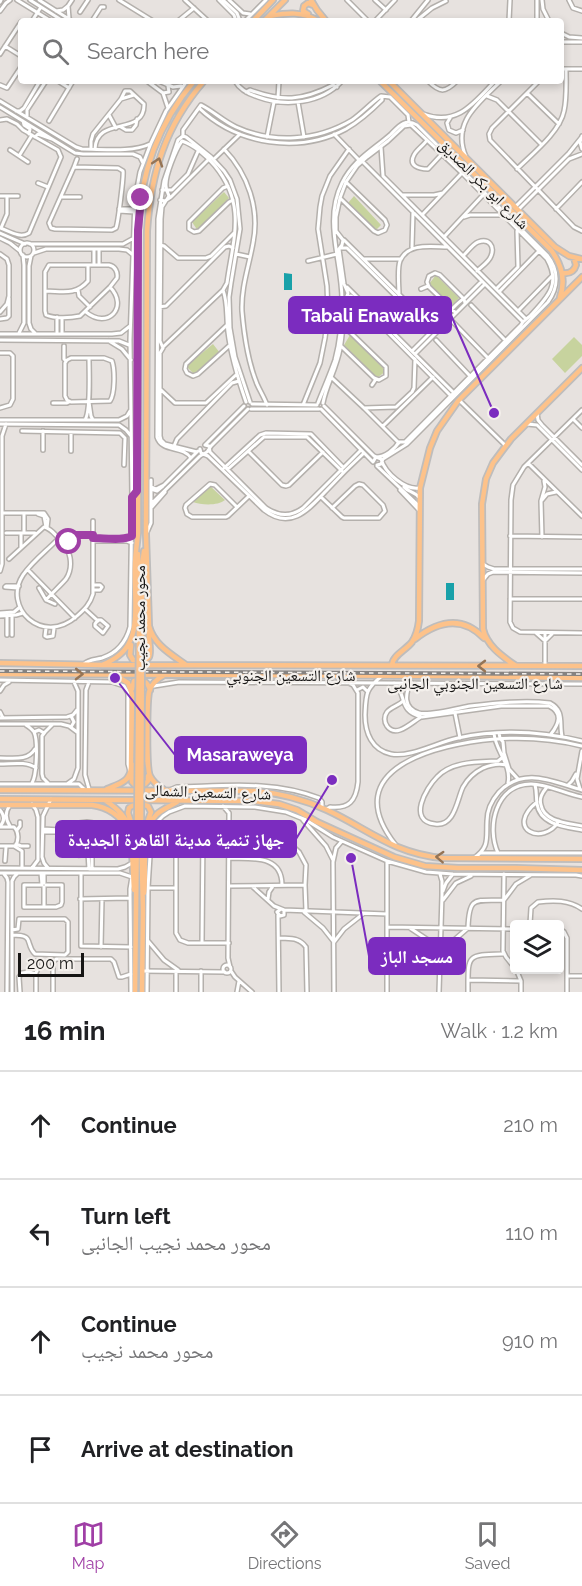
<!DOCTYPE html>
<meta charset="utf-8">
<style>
body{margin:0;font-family:Raleway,"Noto Naskh Arabic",sans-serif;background:#f2f2f2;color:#202124}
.controls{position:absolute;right:18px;bottom:18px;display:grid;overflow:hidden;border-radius:6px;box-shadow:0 3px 9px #0003}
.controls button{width:54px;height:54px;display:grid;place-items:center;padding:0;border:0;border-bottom:2px solid #e0e0e0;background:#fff;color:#202124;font:30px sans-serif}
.scale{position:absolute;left:18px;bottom:15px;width:66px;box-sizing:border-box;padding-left:6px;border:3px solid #161514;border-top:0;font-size:16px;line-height:21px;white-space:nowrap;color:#161514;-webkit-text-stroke:4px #f4f0ec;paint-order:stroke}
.stop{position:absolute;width:18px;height:18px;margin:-14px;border:4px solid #a03fa6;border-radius:50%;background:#fff}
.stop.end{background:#a03fa6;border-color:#fff;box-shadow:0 2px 6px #0008}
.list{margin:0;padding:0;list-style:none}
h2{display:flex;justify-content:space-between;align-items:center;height:78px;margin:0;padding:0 24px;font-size:26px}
h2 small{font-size:20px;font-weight:400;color:#757577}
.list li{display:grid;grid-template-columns:39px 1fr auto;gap:18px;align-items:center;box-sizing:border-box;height:108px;padding:0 24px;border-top:2px solid #e0e0e0}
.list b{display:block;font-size:22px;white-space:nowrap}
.list p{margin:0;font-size:20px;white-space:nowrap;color:#757577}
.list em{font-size:20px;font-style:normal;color:#757577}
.icon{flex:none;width:33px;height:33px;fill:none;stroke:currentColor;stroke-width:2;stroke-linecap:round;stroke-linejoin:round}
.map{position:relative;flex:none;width:582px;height:992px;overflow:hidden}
.search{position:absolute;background:#fff;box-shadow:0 3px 9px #0003;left:18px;right:18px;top:18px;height:66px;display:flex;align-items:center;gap:15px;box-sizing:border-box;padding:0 21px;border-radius:6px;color:#757577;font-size:22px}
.sheet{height:510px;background:#fff}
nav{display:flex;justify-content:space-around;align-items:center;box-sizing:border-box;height:84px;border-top:2px solid #e0e0e0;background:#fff;font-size:16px;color:#757577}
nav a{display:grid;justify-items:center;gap:3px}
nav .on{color:#a03fa6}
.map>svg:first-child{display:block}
</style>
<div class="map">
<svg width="582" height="992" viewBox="0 0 582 992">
<rect width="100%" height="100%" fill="#e7e2df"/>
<path fill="#c7d39e" d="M224,192L229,198L198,231L192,222Z
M354,196L381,225L375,231L348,203Z
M436,275L459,298L451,306L429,284Z
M350,335L386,371L377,378L344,345Z
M574,337L582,345V356L565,373L552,359Z
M213,344L220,353L195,375L186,366Z
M210,486L225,500C218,506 201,505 193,502Z"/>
<path fill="#19a1a9" d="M284,273L292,274V290H284Z
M446,583H454V600H446Z"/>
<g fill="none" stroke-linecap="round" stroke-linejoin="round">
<g stroke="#b4b0ac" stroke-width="6">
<path id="minor" d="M17,0L51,21
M30,0L63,21
M39,0L72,21
M119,0L153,21
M185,0L208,21
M219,0L234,15L236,21
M223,0L237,13L240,21
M229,0L243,13L250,14
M347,0L368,21
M375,0L386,10
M542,0L543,9L549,21
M569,0L573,8L582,11
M0,2L1,0
M0,11L6,3L10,0
M56,11L63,10L68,6
M80,12L88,0
M69,18L68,6L72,0
M32,21L41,7
M92,21L101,7H104
M178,21L194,8
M245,21L266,0
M375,21L395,0
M411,21L428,0
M416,21L432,8L446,1
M509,21L510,0
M537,21V0
M561,33L569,37L582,38
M561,42H582
M5,46L21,56
M0,54L21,22
M561,69H582
M58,81L69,88
M147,81L163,93L168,108
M159,81L173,87L181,86
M168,81L174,82L180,81
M235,81C240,90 248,94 258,97C285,107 321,104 342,81
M428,81C440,93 445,93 457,81
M539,81L492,128L489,134L490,140L574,227L582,231
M0,85L7,88L21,67
M246,92L250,90C282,102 302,101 333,85L337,87
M163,93L169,92L168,86
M527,93L559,124
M487,96L497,100L541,144
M278,98L279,81
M121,99L134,95
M0,101L76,147L82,149C102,149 132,153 150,144
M298,102L304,137
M0,107L75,153L83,154H133L140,157L143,163
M199,108C238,145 299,154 346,129C360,121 371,111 382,100V97
M16,111H20L24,108L40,81
M423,114C457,127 474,103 495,81L498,84
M109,115L116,128
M27,117V110L46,81
M450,118L447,123L449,130L456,133L463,130
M0,120L7,119L17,124L23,130L58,150L61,157L29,233C20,239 9,231 0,228
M23,121L24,125L30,129L29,134
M49,121L73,81
M121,127L126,130H132L136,125L137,119
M334,134L359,160
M183,136V130L201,105C213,111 223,121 236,127C273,144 317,141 352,120C362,113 371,103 381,96L390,97L408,115L409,122
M582,136L580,142L582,149
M35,137L38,134L52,139
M267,137L274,102
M427,140C424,145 416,150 414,155C408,166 419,169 428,169L442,154
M381,147L383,176L526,319
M91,149V141L93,134L121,99L125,91H130L144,104C145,137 96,115 95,149
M224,149C248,174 260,209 253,243C249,266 241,287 242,311C244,335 248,362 257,384C260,391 264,397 267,405
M10,150L28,162
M19,156L32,135
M466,157C451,122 479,103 501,81
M214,159L240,134
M362,161L522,321
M74,167L49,223L51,228L55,229L112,230L116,228C118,223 124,176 123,171L118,168L74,167L77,159
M517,169C532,154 560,132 564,111C567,98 566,82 566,69
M38,183L48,187
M228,186L223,188L189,222V229L194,232L199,231L229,202L233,200
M162,190H172L188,174L199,149
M403,195H434L443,193
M0,196H18
M61,197H80
M340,198L374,231L378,233L385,230L387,225L385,220L346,182
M160,200L165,201L171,197L210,158
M515,207L569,153L581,138
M119,209H134
M556,209L582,182
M518,210L569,159L582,154
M119,211L134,212
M422,215L462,173
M464,217L470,215H502
M1,228L7,214V196
M0,233L25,244
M444,237L483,195
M0,238L10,243L20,251
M344,240L432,327L435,328
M20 250a7 7 0 1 1 14 0a7 7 0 1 1-14 0Z
M30,244H123L132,239
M160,245L164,246L178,258H206L211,256L234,233
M412,247L413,212
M340,248H347L429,329L430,333
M34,253L46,249H119L127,250L133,255
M0,254L7,259L9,265V296L7,304L0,312
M236,254L250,257
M31,256L29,266V323L31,329L35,333
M463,256C467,252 473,244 478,242C489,238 495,246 491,256C489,262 481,267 477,271
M364,259H401
M308,261L337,254
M49,265H109C115,266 118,272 117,278L110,287L80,316C71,318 55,319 46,315L45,311V272Z
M94,265V249
M99,265V249
M347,287L455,394
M421,289L428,286
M496,289L518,267L517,231
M78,290L79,296L90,307
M45,291C62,291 75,296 88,281V265
M499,292L539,251
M399,295C399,286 397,269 400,261C408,242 432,247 448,247
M346,297L351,296L354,298L451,396
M471,305L505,340
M158,307L166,306L225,247L229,246L233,248
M518,311L552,276
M86,312C108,330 129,307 110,287
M456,313L429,287L427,282L429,276L435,273L440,275L464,299L465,303
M57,317V333
M62,318V334
M0,319L7,318L9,316V298
M453,322L488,358
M227,325L186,364L185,369L187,373L193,376L198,374L230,345
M435,328C444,319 455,303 465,298L482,281
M19,333L24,323V265L23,255
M0,334H112L121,333L130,326
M0,340L119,341L129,345
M436,340L470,376
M109,341L122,349L131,360
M64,346V359L66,361
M341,346L374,378L379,380L386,376V367L351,333L344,328
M163,347L223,290
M412,351L431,332
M0,353H10L13,356V399L10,405L0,408
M415,354L485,284
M71,358H104L112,361C115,370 115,394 110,401L71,402L67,400L65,396V363L67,360Z
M332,378L364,408L399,443
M372,385L376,379
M160,389L175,403H206L237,374
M459,400L506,446
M89,402L91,416L93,420
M53,403H67L69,402
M318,403C324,388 330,374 335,360C340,341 342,320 342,300C342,260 323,221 342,183C353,160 373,150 391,134C399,126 405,118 417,125L547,255C559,270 559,287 548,302L407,444L383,459L381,464L377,465
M323,403C326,386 337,367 340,349C344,332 342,308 348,293L344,284L339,249L342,245L343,240L336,231V217L340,198L346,182L357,166L367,157L388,141L404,126L411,125L462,173L547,259C561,284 548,297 531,315C527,319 523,320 521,325L405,442H399C395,449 385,457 376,457L373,462
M252,404L317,405
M303,405L320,363L325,338L328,313L327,286L318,229L320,207L322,196L330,176L349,149
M324,406L374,456L381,459C385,473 405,490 419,488
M364,408L396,407L412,392L414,388L415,359
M251,409H319
M321,409L372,461
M582,410L524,467L513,485L511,500L510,622L513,628L520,632L582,633
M537,413L538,420L542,425L582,465
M573,419L582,428
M0,420H119L127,416L130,411
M85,420C91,411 89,371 89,358
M0,424L119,425L126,430L131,436
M527,424L537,425L582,470
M383,426L433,377
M22,431L120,433L125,438L124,465
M205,445L209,446L210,452L266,508C278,516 291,517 303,508L361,450
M205,445L244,406
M174,446L177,439L232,383L239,381
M200,449L201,453L208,456L264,510C291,531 309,509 327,490C339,477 351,465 364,453
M43,450V431
M71,451V432
M248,451L282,485L286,486L289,485L323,452
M197,452L165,444L161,440L160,436V353L163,348L160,341L161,219L162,207L169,196C168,193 166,190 166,186C165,176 176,149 182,141C194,145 207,156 215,166C247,205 233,239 227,283L223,290C228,303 226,318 228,332C231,357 238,379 246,402
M191,458C183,445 162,453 157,437L158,219L164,181L178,140L183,136L186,137L211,157L224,171L230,180L237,199L240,229L231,283L229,297L230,328L235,357L250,402
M528,463L582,516
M377,466L419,506
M224,468L260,435L266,433L311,434L343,467
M228,469L264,437H307L342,471
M151,487L156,489L164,485L198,451
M404,487C408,492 415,492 420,498
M151,489L157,491L163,486
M400,490L419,510
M321,497L342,517L344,518H379L385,511L383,505L363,485L359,484L355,486L332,508
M542,500L547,494L556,492
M151,504L200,456L207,452L211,446L248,409
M237,507L215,485L210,484L186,505L185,508L187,514L192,517H226L228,516L249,496
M151,508L165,492
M3,513H44L48,519L47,528
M38,514L44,516L46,527
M147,532L151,523V480
M6,533H35
M24,533V514
M510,536L582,537
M542,537L541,501L545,487L544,481
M93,538H127L132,536
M93,541H127L132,543
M66,546L75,535H93
M21,547V533
M9,559L44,527C49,528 57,535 59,540
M483,564L488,567L494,569H582
M28,570L75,618
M0,571L2,564V436L6,424
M483,580L488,574L493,572L582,573
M93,585H100L102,587L100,590H93
M18,588L5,587L6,586H19
M39,588L46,600L55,604
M510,599H582
M46,600C52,593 60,586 66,579C74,567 71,547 59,540L56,541C45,552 32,562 23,575C2,607 42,647 77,616C85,609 90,604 93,594V521
M85,609L98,621
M0,613L14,612L20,607
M0,616L16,615L23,613
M98,620H101L108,626L103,633L95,626V624Z
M46,628L45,636L47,637L53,636L54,628
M536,633L545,641L552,634
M7,635V616
M12,635V616
M84,664C90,659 95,660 102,658C117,653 126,642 130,627L132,497L130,340L135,199L140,172L151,143L166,111L187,81
M545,666V633
M382,676C365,689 366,695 365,715C365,733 372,750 391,754C410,758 438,742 458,738C499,729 541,731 582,741
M0,680L112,682L124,686L128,693V764L130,771
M411,682C405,694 403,708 419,713C429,716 459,708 470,706C496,703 524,700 550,703C565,711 559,723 562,736
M394,683C408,695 397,711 422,717L501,706H549C563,713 559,724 551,734
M154,686L179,682L582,684
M357,690L363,687L367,691
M0,691L4,685L9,682
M403,701C398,706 391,707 387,712C384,716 384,722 387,726C396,739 412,722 421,717
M0,712L3,718
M455,713L460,738
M71,716L74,722L71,727
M0,718L67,717L73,715L77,710
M0,724H61L69,726L77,732
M26,725C29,727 32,729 34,732C38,740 37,775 32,783
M34,732L39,730L44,733
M494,733C495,750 512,765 508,783
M499,733L500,738L503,742L504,753L509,769L518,779
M503,757L498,761C478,762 452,761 437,777C426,788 407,821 435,824C455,827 457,799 463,787C468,778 475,772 483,768C490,765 498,763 506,765
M0,758C13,758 28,761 35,749
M0,764C12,764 26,761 36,768
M48,783L43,778L42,774V736L45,732L53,724
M0,784H79L84,789
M67,784L74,779L78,768V691L74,682
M535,785C537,792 536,797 537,804C540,825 566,827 582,830
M568,785L572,781L576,774
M547,787C542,793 539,798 541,805C544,822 568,823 582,826
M89,789L85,775L86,690L89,682
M580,789L577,779L582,751
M170,790L177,787C225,786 273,780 319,798L322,802V807
M537,802C504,829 543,847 559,821
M32,804L36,810L38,817V860L32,868
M223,806L229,813L228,958L230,967
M327,809L330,807C349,809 356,801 358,782V693L353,685L337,677
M0,810C5,816 5,821 0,826
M303,820L326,846L333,860
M87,822C98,823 108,826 111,838C106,859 43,866 61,828L71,824Z
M10,826C5,819 5,812 10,805
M0,827H14C19,832 19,841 15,846H0
M43,829L60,830
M17,830L20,826V822
M43,832H59
M16,844L21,846H28
M395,844C336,768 438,744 495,739C524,737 554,739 582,746
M14,846L22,851V868
M97,852L120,853
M88,853L89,869
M92,853V869
M482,853H582
M498,853C486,827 496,784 531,784C548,784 565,794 582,797
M229,858C251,859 282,854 282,885
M474,858C490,847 486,838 487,821C487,810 492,800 499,792C524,766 553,782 582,790
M5,861L6,847
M387,861V992
M0,868L118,869L125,867L132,863
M48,868L44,863L42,857L43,816L51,799
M0,873H120L132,877L130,889L131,992
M41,873L42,885
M81,873V946L131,947
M4,874L7,878L8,882L7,992
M504,874L503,951L506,957L514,967
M44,883V873
M42,885H24V907H56L61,905L62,902V885H46
M229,886L305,885
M253,887L274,906L284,910V915L280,916L277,912L281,909
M148,888H176
M443,891L446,883L453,874
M80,899L129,898
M268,899L269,892L273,886
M443,900L456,883L471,876
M44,907V887
M284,910L387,914
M304,912L323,928L334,942L344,929L363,914
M278,915L279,992
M530,924L531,908L538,902C554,900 569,900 582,909
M387,927L514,929
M410,928L428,940L439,956
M560,929L564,932L567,938V992
M12,930L18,929L19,919H65L68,922V952L65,955L35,954C24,943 36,935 12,935
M279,938C290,939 299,937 306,947L307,992
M148,941L164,960L178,970
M202,943L203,833
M229,943H188L180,940L176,933V844L178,838L184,834L268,833L287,841L299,852L306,865L305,885L306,911
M101,947L102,899
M440,957L453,941L468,928C469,895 475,901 504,900L516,884L531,875
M223 969a4 4 0 1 1 8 0a4 4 0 1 1-8 0Z
M516,969L521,981V992
M142,971L225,972
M201,971V992
M231,971L235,977L252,992
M35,974L37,971V961
M567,976H582
M469,980L521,981
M12,992V881L14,877L18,873
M20,992L19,977L22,973L29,972L36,974V992
M53,992V962L56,959H111L114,962L119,977H122L131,974
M147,992L148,888L151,840L158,821L163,816L169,812L185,806L255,807L286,812L306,820L333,837L387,861L426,872L453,874L576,875L582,876
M176,992V971
M237,992L239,981
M334,992L333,862L336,848L342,841
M439,992L442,895V881L440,874
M468,992C468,954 466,955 504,954"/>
</g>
<g stroke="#bebdbd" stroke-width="8">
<path id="major" d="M311,0L317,10L326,21
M308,14L303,11L304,6L308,3L313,5
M270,16C287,13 303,11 318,21
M253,21L273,0
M264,21L285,0
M380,81L551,250C562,265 566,280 560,297
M389,81L555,247L569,256L582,259
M562,273C569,274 574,272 576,265L574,258
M138,554L139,635
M142,635V566L144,551
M415,639C438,621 462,615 484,638
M131,645L130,655L133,660C159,665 147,646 149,631
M0,663L102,665L582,666
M102,665C114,660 125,653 130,641C139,623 134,587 135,566C135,555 137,544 138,533V230C140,175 158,124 194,81
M186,665C171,654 154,645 149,626L146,535L147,231C151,173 165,126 204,81
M392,665C393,655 406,650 412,642C416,636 418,629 419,621L420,488L430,448L437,431L458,401L582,277
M516,666C502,656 487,646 483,629L482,504L486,479L493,463L511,439L582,368
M0,674L460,676L582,678
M132,689L134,681C142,678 148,682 150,690
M134,765L135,777L137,783
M143,766L146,724
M131,773L132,782L135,785L145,784L148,781V776
M107,789C119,784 130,782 131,768L132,694L128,683L115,675
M163,789C158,786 153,782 150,776C146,768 147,702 149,692C151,684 157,679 164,675
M0,790L254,791C280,793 303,799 327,810C368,829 394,854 443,858L582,859
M0,799L254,801L279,804L297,810L317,822L394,857L425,866L458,868H516L582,870
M106,801C118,809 126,817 131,831L134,890
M0,805H92C107,807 121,815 127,830C129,836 129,840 132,844
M132,825L128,813L129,808C133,804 142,804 148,806L151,812L145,829
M141,827L143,911L142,992
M144,893C147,869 139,832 157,814C163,809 171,806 177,802
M135,992L137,827"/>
</g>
<use href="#minor" stroke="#fff" stroke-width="3"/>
<use href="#major" stroke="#fdc28a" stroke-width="4.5"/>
<g stroke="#868381" stroke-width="4">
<path id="rail" d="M0,671L582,674"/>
</g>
<use href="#rail" stroke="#f4f0ec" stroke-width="1.5" stroke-dasharray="4.5" stroke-linecap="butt"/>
<g stroke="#bebdbd" stroke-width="8" stroke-linecap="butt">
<path id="major-bridge" d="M137,827L139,635
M141,827L142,635"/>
</g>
<use href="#major-bridge" stroke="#fdc28a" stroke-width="4.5"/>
</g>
<defs><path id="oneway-chevron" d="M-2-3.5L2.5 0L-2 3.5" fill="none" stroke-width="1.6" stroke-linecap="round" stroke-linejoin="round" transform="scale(1.5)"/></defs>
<g stroke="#957455">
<use href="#oneway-chevron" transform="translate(158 162) rotate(-72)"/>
<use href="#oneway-chevron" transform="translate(482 666) rotate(-180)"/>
<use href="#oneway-chevron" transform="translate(79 674) rotate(1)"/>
<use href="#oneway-chevron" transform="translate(440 857) rotate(-177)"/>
</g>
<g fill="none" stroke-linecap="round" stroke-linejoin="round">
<path stroke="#a03fa6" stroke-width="8" d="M69,542L76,535H93V538C105,538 122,541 132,536V497L137,491L138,230L141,198"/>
</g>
<g text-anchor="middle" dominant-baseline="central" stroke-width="4.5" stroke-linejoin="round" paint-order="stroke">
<g font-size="16" fill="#161514" stroke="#f4f0ec">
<text transform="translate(484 184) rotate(45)">شارع ابو بكر الصديق</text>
<text transform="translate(139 618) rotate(-90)">محور محمد نجيب</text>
<text x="291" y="675">شارع التسعين الجنوبي</text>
<text x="475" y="683">شارع التسعين الجنوبي الجانبى</text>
<text transform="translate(208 792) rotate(2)">شارع التسعين الشمالى</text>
</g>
</g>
<path fill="none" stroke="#7b2cbf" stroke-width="2" d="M494 413L451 315M115 678L175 755M332 780L296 839M351 858L369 956"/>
<g fill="#7b2cbf" stroke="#f4f0ec" stroke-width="2">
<circle cx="494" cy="413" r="6"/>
<circle cx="115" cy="678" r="6"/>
<circle cx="332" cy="780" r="6"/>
<circle cx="351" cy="858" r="6"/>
</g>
<g fill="#7b2cbf" stroke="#7b2cbf" stroke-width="2">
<rect x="289" y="297" width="162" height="36" rx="6"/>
<rect x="175" y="737" width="131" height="36" rx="6"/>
<rect x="56" y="821" width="240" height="36" rx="6"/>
<rect x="369" y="938" width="96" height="36" rx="6"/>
</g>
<g font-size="18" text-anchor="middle" font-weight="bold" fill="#fff">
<text x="370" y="322">Tabali Enawalks</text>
<text x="240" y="761">Masaraweya</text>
<text x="176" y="846">جهاز تنمية مدينة القاهرة الجديدة</text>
<text x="417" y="963">مسجد الباز</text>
</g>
</svg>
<div class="controls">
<button><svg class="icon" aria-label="layers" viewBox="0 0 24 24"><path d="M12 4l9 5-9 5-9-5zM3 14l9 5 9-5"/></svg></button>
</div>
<div class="scale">200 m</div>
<div class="stop" style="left:69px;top:542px"></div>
<div class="stop end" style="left:141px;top:198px"></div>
<div class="search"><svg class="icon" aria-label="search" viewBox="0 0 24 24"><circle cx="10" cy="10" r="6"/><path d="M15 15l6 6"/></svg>Search here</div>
</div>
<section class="sheet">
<h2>16 min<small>Walk · 1.2 km</small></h2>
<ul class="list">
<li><svg class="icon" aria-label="ahead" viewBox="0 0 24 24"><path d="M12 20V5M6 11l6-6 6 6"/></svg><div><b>Continue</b></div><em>210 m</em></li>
<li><svg class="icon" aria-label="left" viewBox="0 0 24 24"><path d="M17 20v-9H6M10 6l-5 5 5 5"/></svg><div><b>Turn left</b><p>محور محمد نجيب الجانبى</p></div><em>110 m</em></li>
<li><svg class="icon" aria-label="ahead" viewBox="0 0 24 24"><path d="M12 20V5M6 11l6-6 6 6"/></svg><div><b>Continue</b><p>محور محمد نجيب</p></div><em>910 m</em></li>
<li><svg class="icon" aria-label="arrive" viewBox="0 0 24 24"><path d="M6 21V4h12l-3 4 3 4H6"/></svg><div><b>Arrive at destination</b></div></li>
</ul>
</section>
<nav>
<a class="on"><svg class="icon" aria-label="map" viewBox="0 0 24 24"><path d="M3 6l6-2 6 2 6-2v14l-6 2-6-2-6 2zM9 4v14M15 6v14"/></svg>Map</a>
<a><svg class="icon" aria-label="directions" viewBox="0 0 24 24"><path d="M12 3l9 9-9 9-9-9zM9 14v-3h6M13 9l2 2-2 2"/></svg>Directions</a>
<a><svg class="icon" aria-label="saved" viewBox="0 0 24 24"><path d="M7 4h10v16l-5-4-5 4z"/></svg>Saved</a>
</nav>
